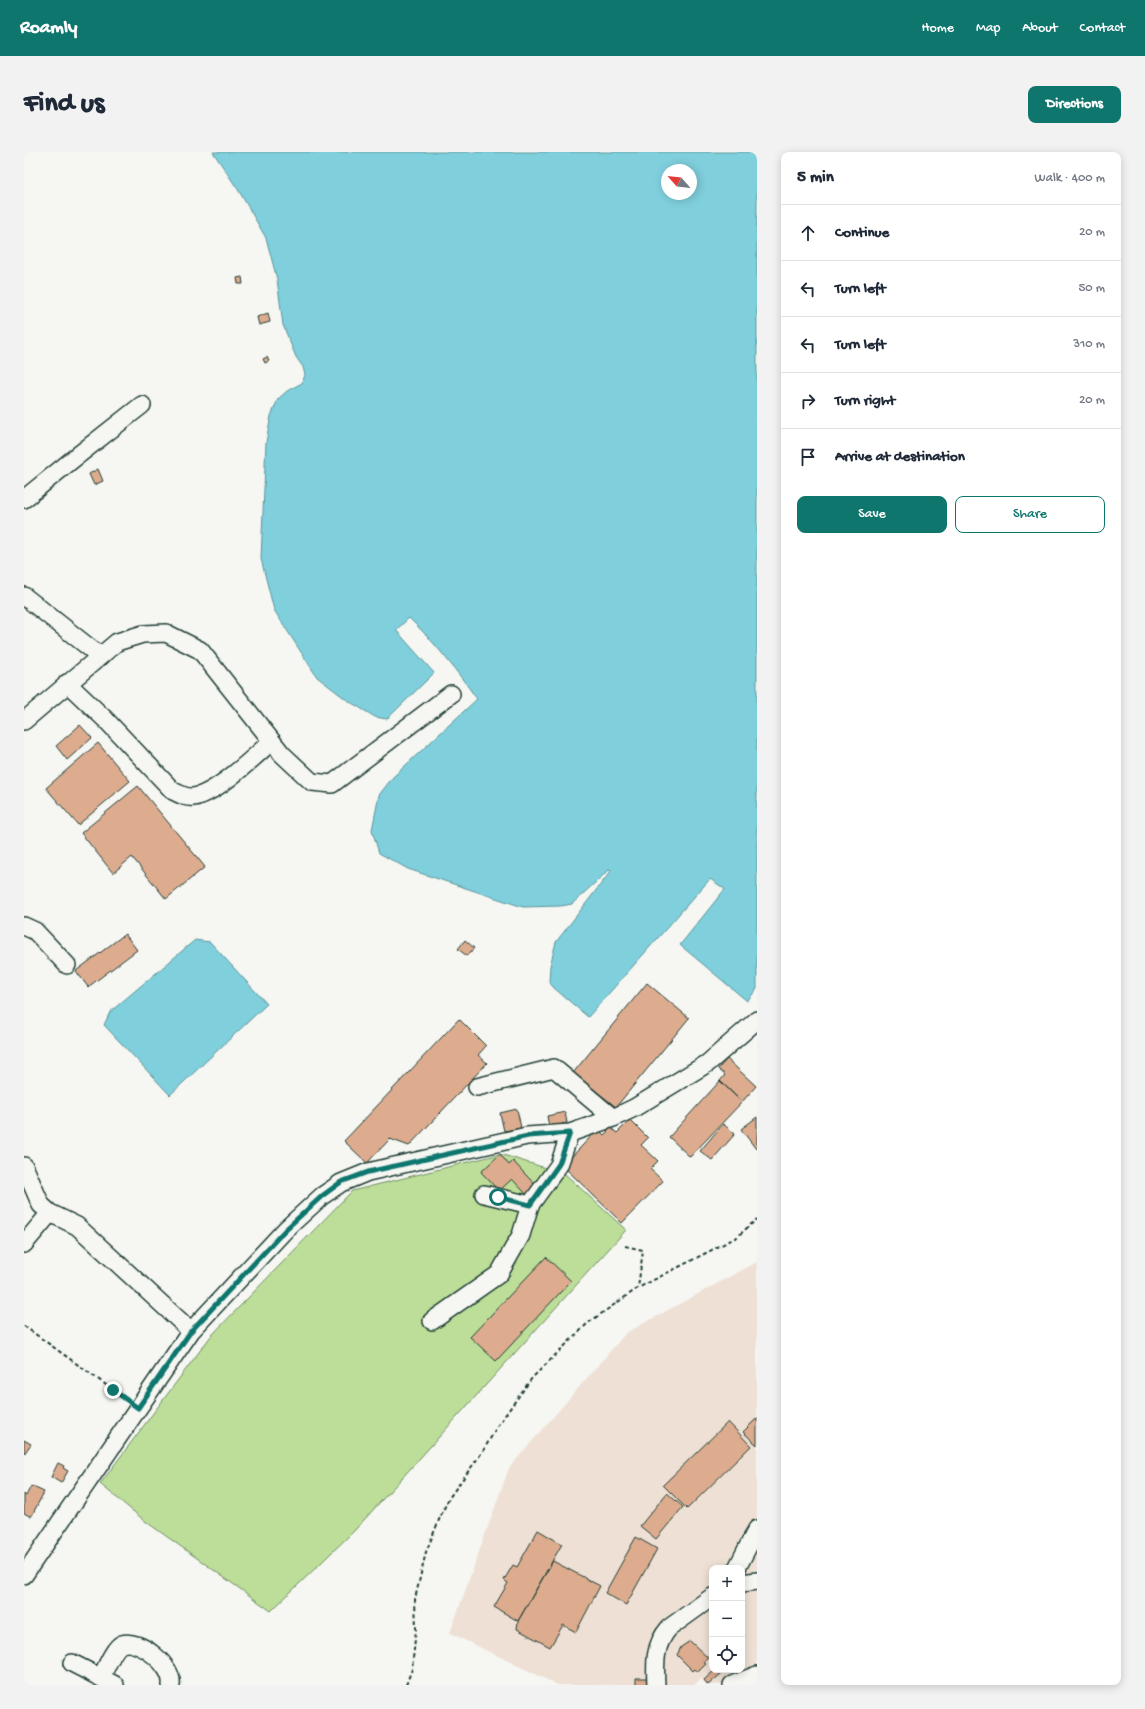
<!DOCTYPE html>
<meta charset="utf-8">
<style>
body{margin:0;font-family:"Gochi Hand",sans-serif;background:#f2f2f3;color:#1f2937}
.controls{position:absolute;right:12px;bottom:12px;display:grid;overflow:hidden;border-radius:8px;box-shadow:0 2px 10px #0003}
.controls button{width:36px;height:36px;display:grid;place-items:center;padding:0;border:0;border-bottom:1px solid #e0e1e3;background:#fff;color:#1f2937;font:20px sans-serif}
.compass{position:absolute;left:637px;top:12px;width:36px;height:36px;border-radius:50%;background:#fff;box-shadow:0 2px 10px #0003;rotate:297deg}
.stop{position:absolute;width:12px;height:12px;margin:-9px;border:3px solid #0f766e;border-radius:50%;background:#fff}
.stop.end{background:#0f766e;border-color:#fff;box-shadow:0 1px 4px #0008}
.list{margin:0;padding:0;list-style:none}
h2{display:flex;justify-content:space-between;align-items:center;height:52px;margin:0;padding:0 16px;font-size:17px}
h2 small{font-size:13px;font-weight:400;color:#747a83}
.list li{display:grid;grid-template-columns:26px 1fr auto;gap:12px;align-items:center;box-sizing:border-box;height:56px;padding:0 16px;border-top:1px solid #e0e1e3}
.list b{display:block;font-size:15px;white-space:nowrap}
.list em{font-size:13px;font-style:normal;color:#747a83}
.actions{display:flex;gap:8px;padding:12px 16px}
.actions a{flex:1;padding:9px 0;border:1px solid #0f766e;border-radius:8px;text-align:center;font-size:14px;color:#0f766e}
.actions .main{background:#0f766e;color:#fff}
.icon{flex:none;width:22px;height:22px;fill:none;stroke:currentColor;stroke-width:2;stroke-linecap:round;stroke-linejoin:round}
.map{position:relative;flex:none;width:733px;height:1533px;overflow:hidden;border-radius:8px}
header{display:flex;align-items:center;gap:24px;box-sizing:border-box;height:56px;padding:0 20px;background:#0f766e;color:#fff}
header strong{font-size:19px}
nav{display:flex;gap:22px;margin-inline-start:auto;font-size:14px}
.intro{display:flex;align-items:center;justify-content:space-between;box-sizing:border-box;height:96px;padding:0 24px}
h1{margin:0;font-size:28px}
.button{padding:10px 18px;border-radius:8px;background:#0f766e;color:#fff;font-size:14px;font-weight:700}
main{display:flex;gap:24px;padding:0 24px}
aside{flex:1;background:#fff;border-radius:8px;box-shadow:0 2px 10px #0003}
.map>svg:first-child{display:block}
</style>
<header>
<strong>Roamly</strong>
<nav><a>Home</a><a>Map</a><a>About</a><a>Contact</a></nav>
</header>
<div class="intro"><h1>Find us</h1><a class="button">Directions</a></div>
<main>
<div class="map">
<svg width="733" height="1533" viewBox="0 0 733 1533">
<rect width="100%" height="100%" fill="#f6f6f2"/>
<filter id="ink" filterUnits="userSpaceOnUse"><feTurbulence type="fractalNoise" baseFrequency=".025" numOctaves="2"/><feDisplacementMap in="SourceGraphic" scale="8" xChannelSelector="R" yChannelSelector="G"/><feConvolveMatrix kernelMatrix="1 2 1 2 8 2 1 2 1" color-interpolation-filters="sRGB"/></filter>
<g filter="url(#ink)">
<path fill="#eee0d4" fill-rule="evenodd" d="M733,1110V1533H684L677,1527L670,1533H534L426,1481L485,1316L602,1181ZM688,1416H718V1518H688Z"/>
<path fill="#bcde98" stroke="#6e8e66" d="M476,1002L541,1022L602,1078L330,1379L247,1459L121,1369L76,1332L187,1184L328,1039Z"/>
<path fill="#80cfdd" stroke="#599599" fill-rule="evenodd" d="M189,0H733V837L723,849L656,793L701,737L686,727L564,865L530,836L525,830L526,814L532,790L587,719L586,717L548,752L537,754L499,755L384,717L355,701L348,678L355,643L369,625L453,547C432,518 411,490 385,466L372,478L410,521L363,567L351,565L323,548L293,525L250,458L237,407L242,290L247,264L254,247L263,239L278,231L281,223L279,215L272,205L259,173L253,127L242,86L215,39ZM643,18H667V42H643Z
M171,788L186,790L243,852L146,943L80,873L86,860Z"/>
<path fill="#ddac8f" stroke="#1f3d34" d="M218,125L219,132H214L213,126Z
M244,161L246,170L235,173L233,165Z
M243,205L245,209L241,211L239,207Z
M74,317L79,329L70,333L65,322Z
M56,573L68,586L43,608L32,594Z
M74,591L106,629L54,673L22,636Z
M114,634L181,715L142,747L108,705L89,721L57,681Z
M101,782L113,798L64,835L52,819Z
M441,788L450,796L443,804L434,797Z
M623,831L665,866L592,955L549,921Z
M435,867L462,894L454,903L463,911L385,994L366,987L343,1011L320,989Z
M703,907L732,934L718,950L696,929L701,923L694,917Z
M696,929L718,950L666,1005L645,985Z
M493,957L497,976L480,979L476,961Z
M541,960L543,971L525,975L523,964Z
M733,965V996L732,997L717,977Z
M606,968L624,986L617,993L634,1009L626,1017L639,1029L598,1071L539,1014L574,977L580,983L587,976L593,981Z
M699,972L711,982L688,1008L676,999Z
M476,1002L485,1013L489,1009L513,1035L504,1044L488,1027L475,1039L457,1020Z
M522,1105L547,1129L472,1209L446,1185Z
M733,1266V1293L719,1280Z
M704,1270L727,1294L663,1357L639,1333Z
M0,1288L7,1292L0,1302Z
M34,1311L40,1314L39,1316L44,1319L37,1331L27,1325Z
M7,1334L20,1340L7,1365L0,1361V1342L2,1344Z
M643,1341L659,1355L632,1387L616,1374Z
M514,1378L538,1392L494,1469L470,1455L484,1431L480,1428L489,1413L493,1415Z
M612,1385L633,1397L602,1453L581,1441Z
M529,1409L576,1434L552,1480L539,1473L526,1495L493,1477L494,1469Z
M666,1489L684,1506L679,1510L682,1512L674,1520L671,1517L669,1519L653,1503L657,1495Z
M691,1518H695L698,1521L684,1533L680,1528Z
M612,1526H625V1533H612Z"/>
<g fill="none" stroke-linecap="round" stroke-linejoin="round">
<g stroke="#1f3d34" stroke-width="20">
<path id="minor" d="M0,347L48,308L118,253
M0,444L76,504
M43,531L82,568L149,639C156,642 161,646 169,645C191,643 231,604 248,589
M0,569L93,490L119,482L142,481L176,498L258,602L288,630L308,632L427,542
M0,774L11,779L43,813
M453,935L530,916L589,966
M0,1014L17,1053L26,1061L53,1074L167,1179
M460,1042L506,1053L535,1013L546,981
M0,1092L26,1061
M408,1169L475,1122L497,1083L506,1053
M713,1416L733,1377
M0,1423L167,1179L262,1077L298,1044L317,1031L344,1020L503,984L546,981L589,966L610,956L684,911L733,868
M718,1431L733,1429
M48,1511L91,1533
M77,1526C81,1518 90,1495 98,1492C115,1486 150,1514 147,1533
M632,1533C631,1511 630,1493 645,1476L688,1445
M708,1533L733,1523"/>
</g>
<path stroke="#1f3d34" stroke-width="2" stroke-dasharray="4 3" stroke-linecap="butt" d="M601,1094L619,1098L614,1136
M0,1174L103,1248
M382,1533L388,1517L392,1477L391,1447L402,1400L417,1363L425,1346L459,1299L474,1273L508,1226L564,1171L614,1136L713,1085L733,1067"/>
<use href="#minor" stroke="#f6f6f2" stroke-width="17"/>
</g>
</g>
<g fill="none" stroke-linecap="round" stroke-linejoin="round" filter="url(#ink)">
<path stroke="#0f766e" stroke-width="5" d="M89,1238L114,1256L167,1179L262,1077L298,1044L317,1030L344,1020L504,984L546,981L535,1012L506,1053L474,1045"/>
</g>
</svg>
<div class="controls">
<button>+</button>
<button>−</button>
<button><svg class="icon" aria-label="locate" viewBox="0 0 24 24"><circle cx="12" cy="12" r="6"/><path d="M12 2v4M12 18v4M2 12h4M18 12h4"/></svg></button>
</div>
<svg class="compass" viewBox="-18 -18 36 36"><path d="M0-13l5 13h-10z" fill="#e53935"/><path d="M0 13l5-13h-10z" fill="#747a83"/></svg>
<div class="stop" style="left:474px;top:1045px"></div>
<div class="stop end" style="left:89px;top:1238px"></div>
</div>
<aside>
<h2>5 min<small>Walk · 400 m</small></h2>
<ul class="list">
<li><svg class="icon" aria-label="ahead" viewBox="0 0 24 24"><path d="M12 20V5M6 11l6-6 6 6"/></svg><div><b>Continue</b></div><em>20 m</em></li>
<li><svg class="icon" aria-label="left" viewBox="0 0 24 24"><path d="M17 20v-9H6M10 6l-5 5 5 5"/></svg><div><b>Turn left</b></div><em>50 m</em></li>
<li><svg class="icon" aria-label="left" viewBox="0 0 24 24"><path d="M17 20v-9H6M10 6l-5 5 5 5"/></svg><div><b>Turn left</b></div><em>310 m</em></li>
<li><svg class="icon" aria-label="right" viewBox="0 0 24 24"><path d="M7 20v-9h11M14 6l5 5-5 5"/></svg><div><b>Turn right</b></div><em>20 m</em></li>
<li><svg class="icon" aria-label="arrive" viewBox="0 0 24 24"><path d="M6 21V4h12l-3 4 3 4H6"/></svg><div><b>Arrive at destination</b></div></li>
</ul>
<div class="actions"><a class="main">Save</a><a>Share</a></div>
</aside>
</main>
